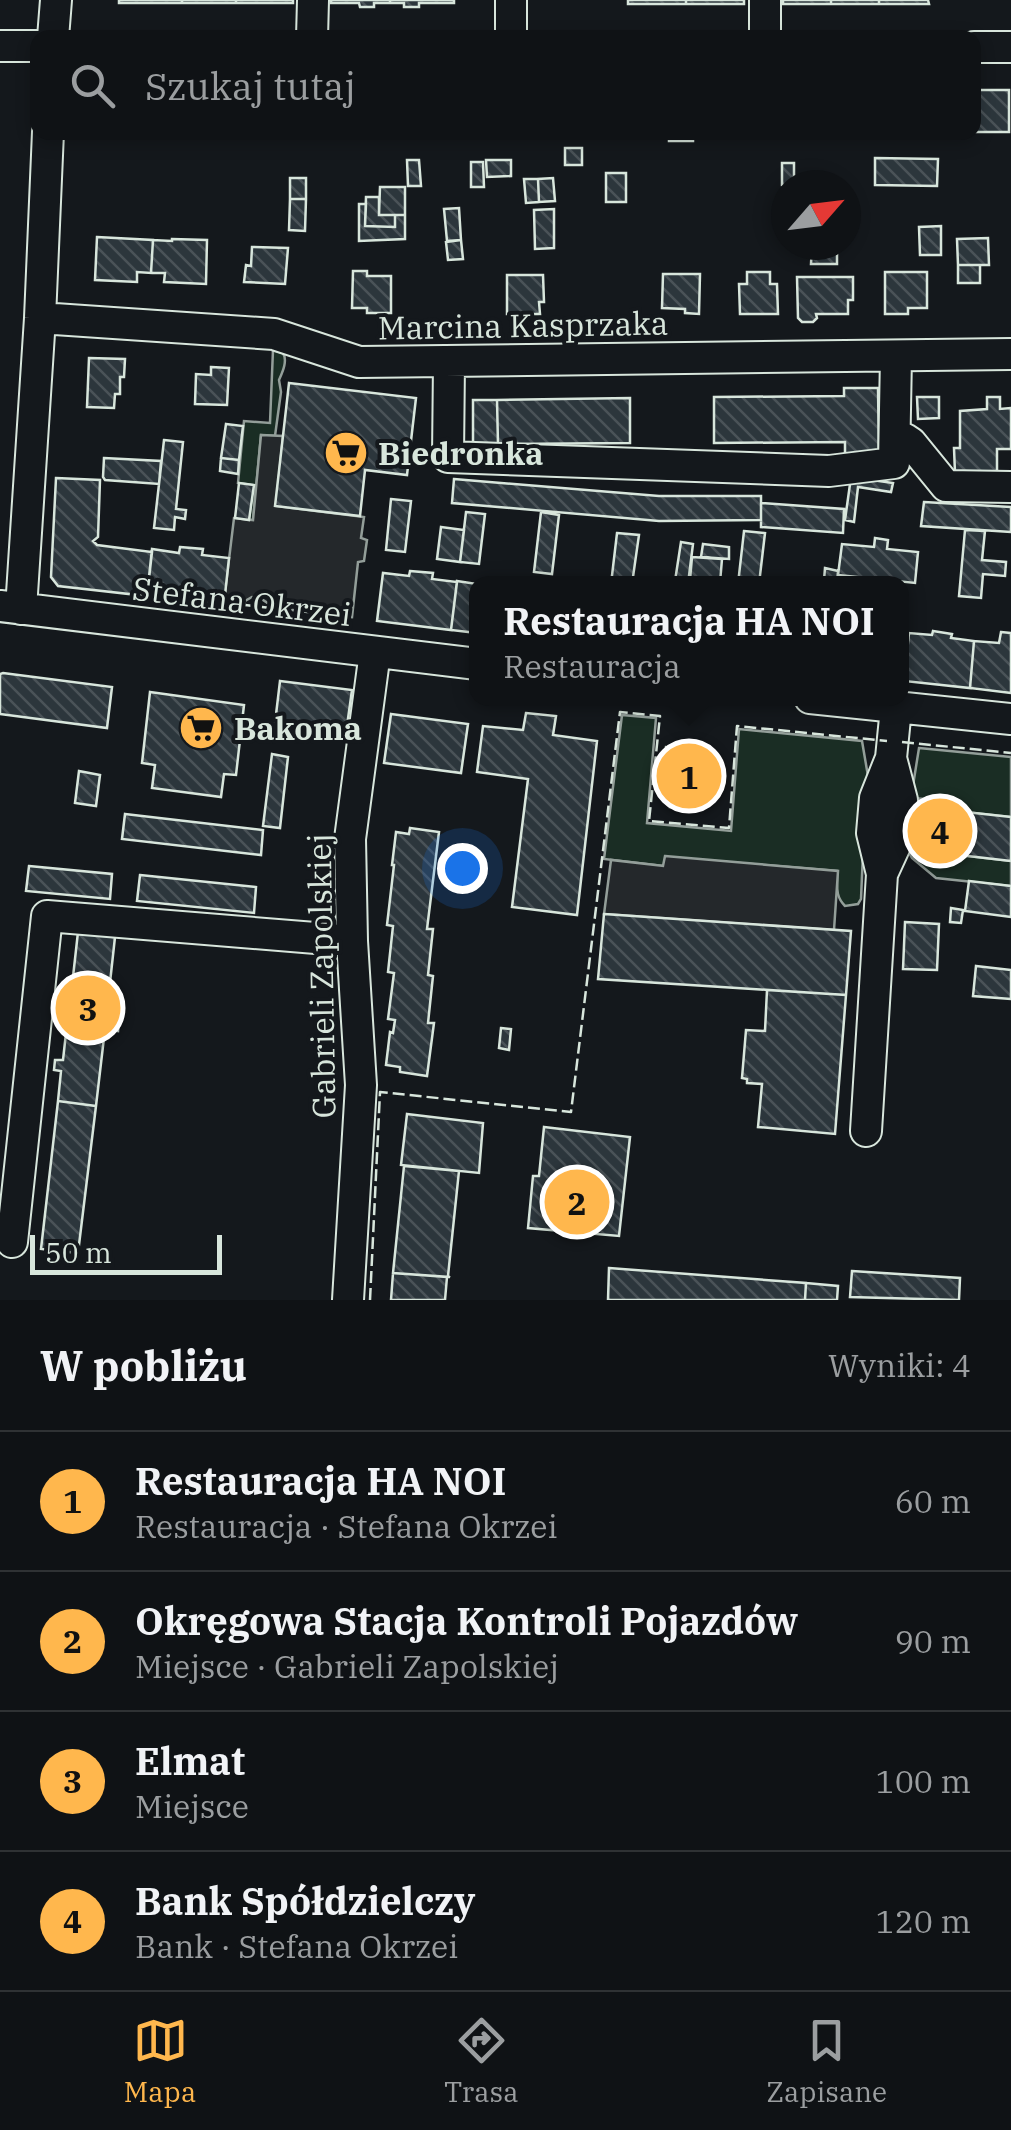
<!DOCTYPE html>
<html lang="pl">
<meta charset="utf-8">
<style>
body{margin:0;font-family:"IBM Plex Serif",serif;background:#1d2022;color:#f1f3f6}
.compass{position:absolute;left:771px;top:170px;width:90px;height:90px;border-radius:50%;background:#0f1215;box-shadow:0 5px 15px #0003;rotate:62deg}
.scale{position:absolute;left:30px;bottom:25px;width:192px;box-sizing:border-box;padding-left:10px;border:5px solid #d8e6dc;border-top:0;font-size:28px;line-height:35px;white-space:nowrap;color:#d8e6dc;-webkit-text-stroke:8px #14181c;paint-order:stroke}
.you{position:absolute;left:462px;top:868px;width:35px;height:35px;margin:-25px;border:8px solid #fff;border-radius:50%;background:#1a73e8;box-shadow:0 0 0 15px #1a73e833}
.badge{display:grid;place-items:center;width:65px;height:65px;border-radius:50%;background:#ffb74d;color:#111;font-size:32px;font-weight:700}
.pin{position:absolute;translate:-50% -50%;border:5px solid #fff;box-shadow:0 2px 10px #0006}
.popup{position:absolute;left:469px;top:576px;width:440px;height:130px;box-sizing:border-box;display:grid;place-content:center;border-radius:20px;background:#0f1215;filter:drop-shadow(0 2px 8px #0005);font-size:32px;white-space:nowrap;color:#9b9ea0}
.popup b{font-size:38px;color:#f1f3f6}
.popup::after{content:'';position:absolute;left:50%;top:100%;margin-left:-20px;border:20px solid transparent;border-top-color:#0f1215}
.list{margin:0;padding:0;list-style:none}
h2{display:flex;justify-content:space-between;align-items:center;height:130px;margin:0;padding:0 40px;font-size:42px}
h2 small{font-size:32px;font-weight:400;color:#9b9ea0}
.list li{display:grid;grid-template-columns:65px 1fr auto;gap:30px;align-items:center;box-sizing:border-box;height:140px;padding:0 40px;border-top:2px solid #2f3234}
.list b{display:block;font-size:38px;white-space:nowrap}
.list p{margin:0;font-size:32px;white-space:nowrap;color:#9b9ea0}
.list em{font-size:32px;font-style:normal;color:#9b9ea0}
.icon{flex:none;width:55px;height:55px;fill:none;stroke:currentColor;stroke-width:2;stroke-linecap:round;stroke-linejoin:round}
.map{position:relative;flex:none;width:1011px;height:1300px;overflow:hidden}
.search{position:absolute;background:#0f1215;box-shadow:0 5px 15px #0003;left:30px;right:30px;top:30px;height:110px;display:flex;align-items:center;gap:25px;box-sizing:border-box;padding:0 35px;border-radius:20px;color:#9b9ea0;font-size:38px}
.sheet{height:690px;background:#0f1215}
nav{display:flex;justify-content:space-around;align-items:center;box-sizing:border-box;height:140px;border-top:2px solid #2f3234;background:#0f1215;font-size:28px;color:#9b9ea0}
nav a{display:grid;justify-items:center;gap:5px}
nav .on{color:#ffb74d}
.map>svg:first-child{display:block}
</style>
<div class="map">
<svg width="1011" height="1300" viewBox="0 0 1011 1300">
<defs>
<pattern id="building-back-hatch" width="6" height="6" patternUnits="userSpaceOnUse" patternTransform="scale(2.5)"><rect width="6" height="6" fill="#2c363c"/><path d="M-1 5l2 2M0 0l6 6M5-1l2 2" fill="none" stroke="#4a5358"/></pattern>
</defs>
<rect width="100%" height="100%" fill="#14181c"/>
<path fill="#1a2d24" stroke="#939e99" stroke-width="2.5" d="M273,350L283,353C288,361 282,373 279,380L281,392L275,436L261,435L253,521L249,520L253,485L238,483L244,421L270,423Z
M622,715L656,718L647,823L731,831L739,729L862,741L869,782L865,806L861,899L858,904L845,906C834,895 838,885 837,871L666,857L664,866L604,859Z
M919,748L1011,757V817L955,811L956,801L911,798Z
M907,849L1011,861V886L936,878L912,858Z"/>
<path fill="#24282b" stroke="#939e99" stroke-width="2.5" d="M261,435L283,436L276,506L364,517L361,538L367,540L364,561L358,562L352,617L275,608L260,598L252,597L245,601L243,611L223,609L234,518L253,520Z
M665,856L838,871L834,930L604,914L611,860L663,866Z"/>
<path fill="url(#building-back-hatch)" stroke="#d8e6dc" stroke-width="2.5" d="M119,0H182V3H119Z
M182,0H236V3H182Z
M236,0H293V3H236Z
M331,0H390V3H374V7H360L359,3H331Z
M390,0H454V3H419V7H404V3H390Z
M628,0H686V4H628Z
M686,0H744V4H686Z
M783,0H831V4H783Z
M831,0H879V4H831Z
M879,0H928L929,4H879Z
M974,90H1009V132H974Z
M669,132H693V141H669Z
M565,148H582V165H565Z
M875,158L938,159L937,186L875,185Z
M407,160H419L421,186H408Z
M486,160H511V176L487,177Z
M471,162H483L484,187H471Z
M782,163H794V185H782Z
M606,173H626V202H606Z
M290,178H306V199H290Z
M553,178L555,201L539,202L538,179Z
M524,179H538L539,202L526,203Z
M380,187H405V215H379Z
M366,197H379V215H395V227L365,226Z
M290,199H306L305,231L289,230Z
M359,204H366L365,226L395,227V215H405V239L359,241Z
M459,208L461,240L447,241L444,209Z
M554,209V248L535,249L534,210Z
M941,226V255H920L919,227Z
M97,237L153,240L151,273L137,272V282L95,280Z
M988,238L989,265H958L957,239Z
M172,239L207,240L206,284L164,282L165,273H151L153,240L172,241Z
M461,240L463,259L448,260L446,242Z
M812,245H837V264H811Z
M252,247L288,248L285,284L244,282L246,265L251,266Z
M958,265H980V283H958Z
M353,271H367V276H391V313H367V308H352Z
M747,272H770V284H777L778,314H740L739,284H747Z
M885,272H927V308H908V314H885Z
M663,274H700L699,314L685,313V309L662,308Z
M507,275H543L544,302H539L540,314H507Z
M797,277H853V300H848V314H816L817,318L813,322H802L798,318Z
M89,358L125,359L124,377H120V394H115L114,408L87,407Z
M211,367L229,368L227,405L195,404L196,374L211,375Z
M289,383L416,398L407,475L365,470L360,516L275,506Z
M844,388H878L879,457L845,458V442L714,443V397L844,396Z
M917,397H939V418L918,419Z
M987,397H1000V409L1011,408V449H997V472L955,473L954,448H960V411L987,409Z
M630,398V443L498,444L497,400Z
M473,400H497L498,444H473Z
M226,424L243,426L239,460L221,458Z
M164,440L183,442L176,509L186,510L185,519L175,517L174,530L154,528Z
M104,458L161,461L159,484L105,480L103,477Z
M221,458L239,460L238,474L220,471Z
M851,477L893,483L891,492L858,487L854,522L845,520Z
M56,478L100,480L98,537L93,541L97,545L152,552L147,596L58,586L51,577Z
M454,479L659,496H761V520L659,521L452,503Z
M239,483L254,485L249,520L235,518Z
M391,499L411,501L405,552L386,550Z
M924,502L1011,507V532L921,526Z
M761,503L844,509L843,533L761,527Z
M466,512L485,514L479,564L460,562Z
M541,512L559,515L552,574L534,572Z
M441,527L464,530L460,562L437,559Z
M965,530L985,531L982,560L1006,562L1005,576L983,574L981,598L959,596Z
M744,531L765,533L759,584H738Z
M617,533L639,535L632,584H611Z
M875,538L888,540L887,549L918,552L915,583L838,575L842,544L874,547Z
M681,542L693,544L688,584L675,581Z
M703,544L729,547V559L701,557Z
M180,547L203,549L202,555L229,558L224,604L147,596L152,549L179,553Z
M692,557L722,559L720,583L690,580Z
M825,568L838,571L837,584H818L819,580H824Z
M410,571L433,573L432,579L457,582L451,630L377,621L383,573L409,576Z
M457,581L477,584V633L451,630Z
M933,631L952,634L951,638L974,641L970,688L904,681L909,633L932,635Z
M1001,632L1011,633V693L970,688L974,641L999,643Z
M3,673L112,687L107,728L0,714V674Z
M280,681L352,690L346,733L275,723Z
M150,692L244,705L236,775L224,774L221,797L152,788L155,765L142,763Z
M526,713L556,716L553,735L597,741L577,915L512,907L528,779L477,772L483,726L523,730Z
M391,714L468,724L461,773L384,763Z
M689,744L709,746L703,809L670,807L671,794L666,793L667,786L662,785L666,747L689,749Z
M272,754L288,757L280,828L263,826Z
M79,771L100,775L96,806L75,803Z
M911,806L1011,817V861L907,849Z
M125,814L263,830L261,855L122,839Z
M410,828L439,832L427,929H433L428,975L433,976L428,1023H434L427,1076L400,1072V1067L386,1065L390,1032L393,1033L395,1020L388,1019L394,973L388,972L393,926L387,925L394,865H392L396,832L409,834Z
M29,866L112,874L110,899L26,891Z
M140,875L256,887L254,913L137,901Z
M969,881L1011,886V917L965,911Z
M951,908L963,910L961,923L950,922Z
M604,914L851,931L846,995L598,979Z
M905,922L939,924L937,970L903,969Z
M79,923L116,928L106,1019L119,1020L118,1031L105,1029L96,1106L58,1101L61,1071L54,1070L55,1060H63L70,997L62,996L63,986H72Z
M976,966L1011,970V999L973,996Z
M767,990L846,995L835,1134L758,1127L762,1084L747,1083V1079L742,1078L746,1030L765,1031Z
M501,1028L511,1029L509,1050L499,1048Z
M58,1101L96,1106L78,1253L41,1249Z
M407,1114L483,1123L479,1173L401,1165Z
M544,1127L630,1137L619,1236L528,1228L533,1176H539Z
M404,1166L459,1171L448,1276L450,1277L393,1273Z
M609,1268L806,1283L805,1300H608Z
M852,1271L960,1278L959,1300L850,1297Z
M393,1273L447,1277L445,1300H391Z
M806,1283L838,1286L837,1300H805Z"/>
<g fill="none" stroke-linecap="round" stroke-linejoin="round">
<g stroke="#d8e6dc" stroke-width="34">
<path id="minor" d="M511,0V38
M765,0V38
M53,38L56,0
M312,38L313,0
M0,46H38
M974,47H1011
M40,318L274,334L359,362L1011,354
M449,362L448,457L829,471L894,463L896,356
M895,438L905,439L911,443L946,486L1011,487
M0,606L477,664
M21,609L40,318L48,132
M810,698L1011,719
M882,874L899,837L902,800L891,758
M866,1131L882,874L872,833L875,798L891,758L896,708
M12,1242L47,916L352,941
M348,1300L361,1085L352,941L350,839L375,652"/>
</g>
<use href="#minor" stroke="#14181c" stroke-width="30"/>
<path stroke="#d8e6dc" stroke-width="2.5" stroke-dasharray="12 5" stroke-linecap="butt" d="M245,605L352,617
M902,742L1011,753
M370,1300L380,1092L571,1112L620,712L660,716L649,821L729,828L737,726L887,741"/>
</g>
<defs>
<g id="supermarket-disc" transform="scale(2.25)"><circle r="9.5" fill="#ffb74d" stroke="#14181c"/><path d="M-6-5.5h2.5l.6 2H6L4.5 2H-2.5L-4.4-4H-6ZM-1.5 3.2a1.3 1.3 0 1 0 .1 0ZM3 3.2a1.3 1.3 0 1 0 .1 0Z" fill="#111"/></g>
</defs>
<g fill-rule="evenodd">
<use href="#supermarket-disc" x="346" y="453"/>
<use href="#supermarket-disc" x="201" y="728"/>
</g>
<g text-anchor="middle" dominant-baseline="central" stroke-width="8" stroke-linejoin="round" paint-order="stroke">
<g font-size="32" fill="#d8e6dc" stroke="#14181c">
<text transform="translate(523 325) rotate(-1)">Marcina Kasprzaka</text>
<text transform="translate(242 601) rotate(7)">Stefana Okrzei</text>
<text transform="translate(321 976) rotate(-91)">Gabrieli Zapolskiej</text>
</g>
<g font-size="32" font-weight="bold" fill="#d8e6dc" stroke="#14181c" text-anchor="start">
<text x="378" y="453">Biedronka</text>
<text x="234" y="728">Bakoma</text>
</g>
</g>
</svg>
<svg class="compass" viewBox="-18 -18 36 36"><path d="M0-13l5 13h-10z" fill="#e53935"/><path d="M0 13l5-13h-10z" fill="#9b9ea0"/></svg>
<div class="scale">50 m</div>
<div class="you"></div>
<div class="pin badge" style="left:689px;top:776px">1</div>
<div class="popup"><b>Restauracja HA NOI</b>Restauracja</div>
<div class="pin badge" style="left:577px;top:1202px">2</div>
<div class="pin badge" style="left:88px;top:1008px">3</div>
<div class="pin badge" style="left:940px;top:831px">4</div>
<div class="search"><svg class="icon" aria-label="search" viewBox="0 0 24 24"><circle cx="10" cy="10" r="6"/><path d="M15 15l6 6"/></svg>Szukaj tutaj</div>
</div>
<section class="sheet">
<h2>W pobliżu<small>Wyniki: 4</small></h2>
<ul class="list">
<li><span class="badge">1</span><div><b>Restauracja HA NOI</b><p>Restauracja · Stefana Okrzei</p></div><em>60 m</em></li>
<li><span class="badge">2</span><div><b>Okręgowa Stacja Kontroli Pojazdów</b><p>Miejsce · Gabrieli Zapolskiej</p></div><em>90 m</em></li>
<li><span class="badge">3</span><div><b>Elmat</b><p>Miejsce</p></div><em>100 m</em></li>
<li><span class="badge">4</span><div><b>Bank Spółdzielczy</b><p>Bank · Stefana Okrzei</p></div><em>120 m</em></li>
</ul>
</section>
<nav>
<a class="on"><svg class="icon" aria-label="map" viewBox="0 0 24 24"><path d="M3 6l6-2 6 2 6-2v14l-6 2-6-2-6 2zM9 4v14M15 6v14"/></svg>Mapa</a>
<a><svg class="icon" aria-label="directions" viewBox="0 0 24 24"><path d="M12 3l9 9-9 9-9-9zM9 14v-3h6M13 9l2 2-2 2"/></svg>Trasa</a>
<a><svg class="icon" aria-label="saved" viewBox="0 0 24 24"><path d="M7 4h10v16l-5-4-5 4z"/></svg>Zapisane</a>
</nav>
